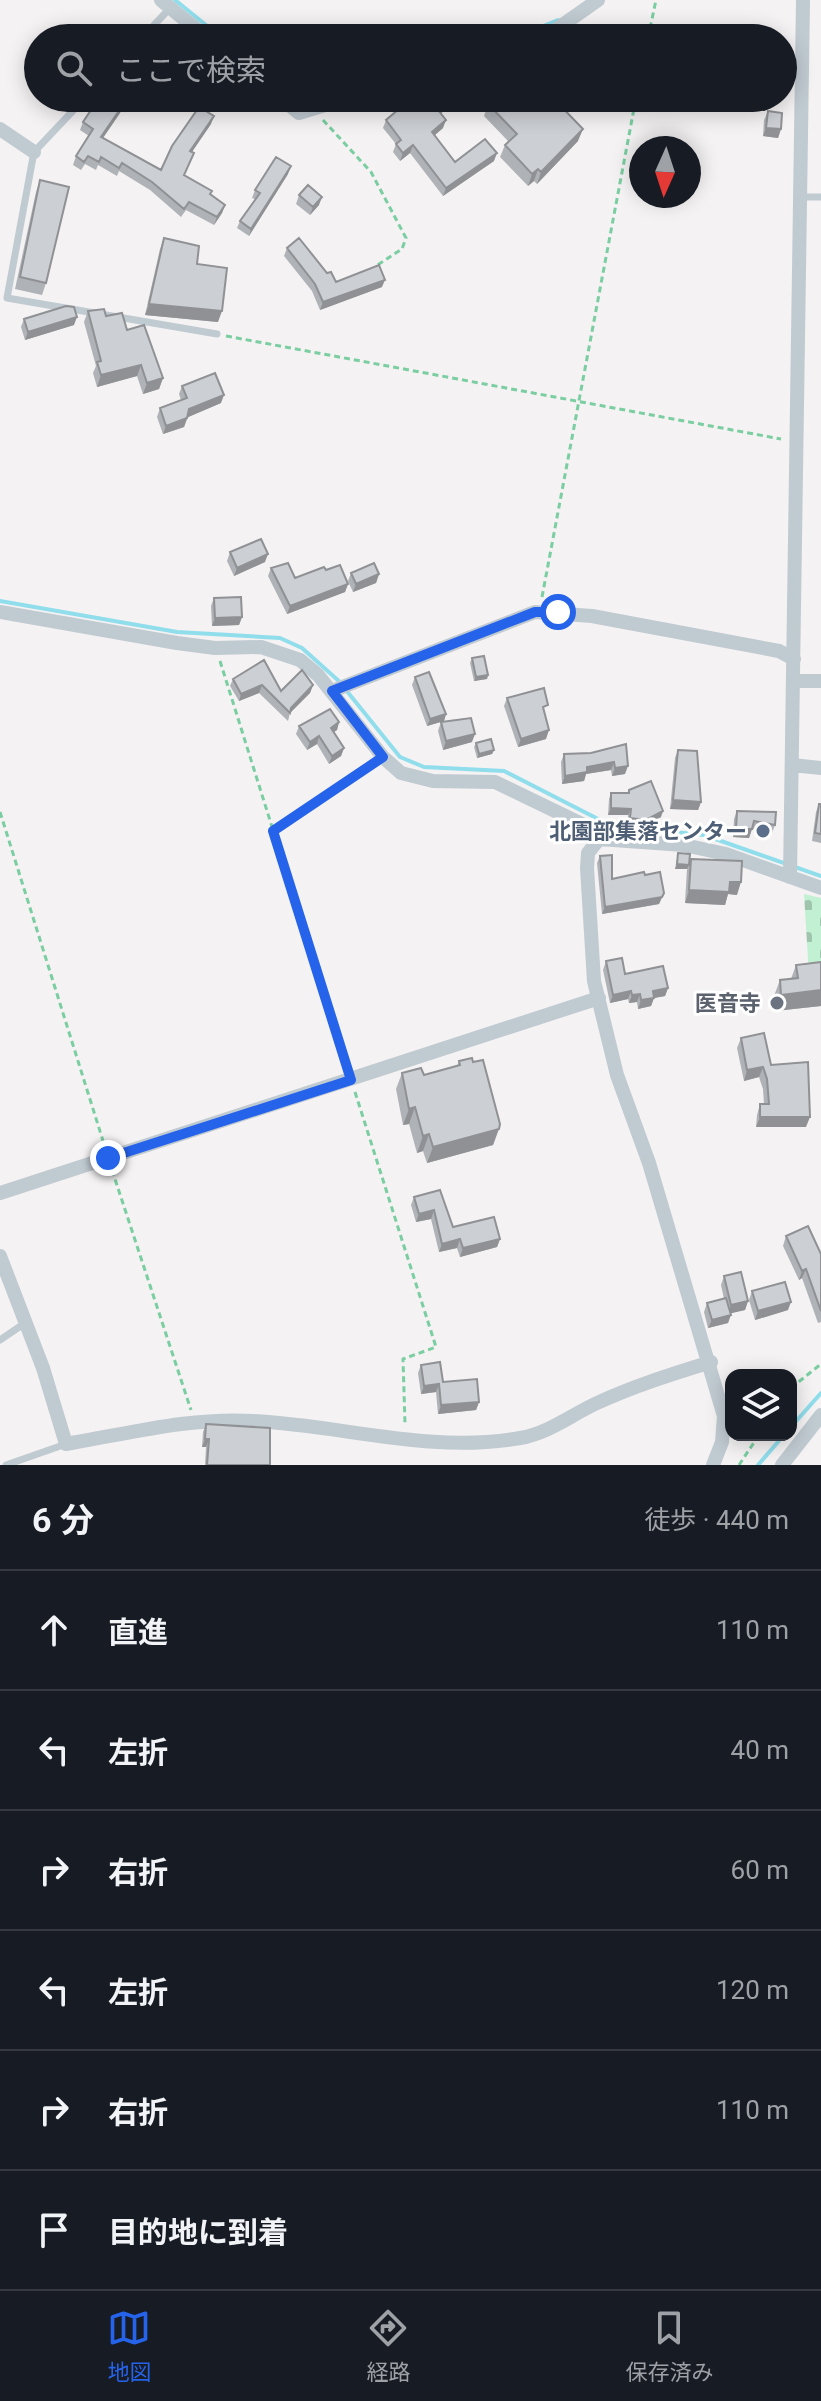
<!DOCTYPE html>
<html lang="ja">
<meta charset="utf-8">
<style>
body{margin:0;font-family:Roboto,"Noto Sans JP",sans-serif;background:#20242c;color:#f1f3f6}
.controls{position:absolute;right:24px;bottom:24px;display:grid;overflow:hidden;border-radius:16px;box-shadow:0 4px 20px #0003}
.controls button{width:72px;height:72px;display:grid;place-items:center;padding:0;border:0;border-bottom:2px solid #363941;background:#171b24;color:#f1f3f6;font:40px sans-serif}
.compass{position:absolute;left:629px;top:136px;width:72px;height:72px;border-radius:50%;background:#171b24;box-shadow:0 4px 20px #0003;rotate:183deg}
.stop{position:absolute;width:24px;height:24px;margin:-18px;border:6px solid #2563eb;border-radius:50%;background:#fff}
.stop.end{background:#2563eb;border-color:#fff;box-shadow:0 2px 8px #0008}
.list{margin:0;padding:0;list-style:none}
h2{display:flex;justify-content:space-between;align-items:center;height:104px;margin:0;padding:0 32px;font-size:34px}
h2 small{font-size:26px;font-weight:400;color:#9ea1a6}
.list li{display:grid;grid-template-columns:52px 1fr auto;gap:24px;align-items:center;box-sizing:border-box;height:120px;padding:0 32px;border-top:2px solid #363941}
.list b{display:block;font-size:30px;white-space:nowrap}
.list em{font-size:26px;font-style:normal;color:#9ea1a6}
.icon{flex:none;width:44px;height:44px;fill:none;stroke:currentColor;stroke-width:2;stroke-linecap:round;stroke-linejoin:round}
.map{position:relative;flex:none;width:821px;height:1465px;overflow:hidden}
.search{position:absolute;background:#171b24;box-shadow:0 4px 20px #0003;left:24px;right:24px;top:24px;height:88px;display:flex;align-items:center;gap:20px;box-sizing:border-box;padding:0 28px;border-radius:44px;color:#9ea1a6;font-size:30px}
.sheet{height:824px;background:#171b24}
nav{display:flex;justify-content:space-around;align-items:center;box-sizing:border-box;height:112px;border-top:2px solid #363941;background:#171b24;font-size:22px;color:#9ea1a6}
nav a{display:grid;justify-items:center;gap:4px}
nav .on{color:#2563eb}
.map>svg:first-child{display:block}
</style>
<div class="map">
<svg width="821" height="1465" viewBox="0 0 821 1465">
<defs>
<pattern id="cemetery-stones" width="16" height="16" patternUnits="userSpaceOnUse" patternTransform="scale(2)"><rect width="16" height="16" fill="#c2f0d2"/><path d="M2 7V4a2 2 0 0 1 4 0v3zM10 15v-3a2 2 0 0 1 4 0v3z" fill="#a0c5ae"/></pattern>
</defs>
<rect width="100%" height="100%" fill="#f4f2f2"/>
<path fill="url(#cemetery-stones)" d="M804,894L821,898V975L809,976Z"/>
<g fill="none" stroke-linecap="round" stroke-linejoin="round">
<path stroke="#90ddec" stroke-width="4" d="M175,0L222,38
M514,38L558,20
M294,98L303,102L318,98
M0,601L177,632L280,638L302,648L341,683
M346,690L400,757L424,767L504,771L602,821L625,827L704,835L821,876
M791,1427L821,1393
M758,1465L784,1435"/>
<path stroke="#7acea1" stroke-width="3" stroke-dasharray="6 4" stroke-linecap="butt" d="M648,38L656,0
M323,120L371,172L406,238L402,249L376,266
M226,336L781,439
M542,597L636,98
M220,661L347,1066
M0,812L104,1144
M273,831L373,764
M355,1092L436,1347L403,1359L405,1424
M112,1170L191,1410
M791,1388L821,1364
M739,1465L759,1435"/>
<path stroke="#c0cad1" stroke-width="7" d="M142,38L170,8
M85,98L34,152L7,298L217,334
M801,197H821
M0,1340L25,1323
M6,1465L66,1444"/>
<path stroke="#c0cad1" stroke-width="14" d="M161,0L207,38
M544,38L598,0
M281,98L299,113L348,98
M0,129L34,152
M0,612L177,643L215,648L261,647L300,660L318,675L383,757L401,773L433,781L495,782L582,824L599,839L684,845L726,854L821,888
M793,681H821
M332,691L535,612L592,616L779,651L794,659
M792,765L821,768
M599,839L588,853L587,868L594,981L617,1075L649,1163L724,1416L722,1442L713,1465
M790,877L803,0
M0,1193L599,998
M0,1256L43,1368L66,1444C127,1434 190,1417 253,1421C341,1425 430,1454 520,1438C549,1433 571,1415 597,1403C634,1386 672,1374 711,1362
M782,1465L821,1415"/>
</g>
<path fill="#afb2b6" d="M416,104L445,110L441,113L443,128L435,135L455,162L494,161L443,196L410,153L400,161L393,152L396,144L383,128L386,120Z
M488,104L578,141L537,184L534,181L528,186L500,157L505,145L508,141L484,116Z
M123,105L120,113L103,138L161,170L211,124L192,152L194,153L184,175L225,205L222,213L214,225L186,210L181,217L150,190L119,171L117,176L98,165L96,170L85,164L81,170L73,165L76,156L89,136L80,130L83,122Z
M768,111L781,129L778,138L763,136L764,120Z
M288,174L249,236L237,228L240,221L255,199L252,198L255,190Z
M40,180L46,283L42,295L15,289L36,192Z
M299,195L319,205L310,215L296,204Z
M164,238L197,264L218,322L145,315L160,249Z
M287,248L327,273L336,282L382,287L320,310L312,291L284,256Z
M88,311L106,316L127,330L163,378L159,389L143,394L137,376L97,387L93,373L96,366L84,322Z
M24,319L74,325L25,340L21,327Z
M182,386L221,403L188,417L184,427L163,434L157,417L160,408L181,400L179,394Z
M230,552L265,562L234,576L227,561Z
M271,568L295,578L326,570L348,584L345,592L287,614L268,576Z
M351,573L379,574L376,583L353,592L348,581Z
M214,598L242,617L239,625L212,626L211,606Z
M472,658L488,675L487,679L474,681L470,663Z
M415,677L446,714L444,721L427,726L412,685Z
M233,679L281,691L313,685L310,693L290,713L288,721L259,693L239,701L230,686Z
M507,698L546,739L518,747L504,706Z
M339,722L337,730L333,732L344,748L341,756L329,764L317,744L307,750L296,734L299,726Z
M441,722L472,742L443,750L438,731Z
M476,743L494,750L492,754L477,758L474,747Z
M626,744L625,774L612,776L611,770L586,774L584,781L562,784L561,762L564,754L591,753Z
M678,750L701,802L698,810L670,809L675,758Z
M629,790L661,817L643,826L628,825V815H608L609,799L611,793H627Z
M819,804H821V843L812,841L816,812Z
M737,811L775,825L772,833L752,829L749,838L733,837L734,819Z
M678,853L689,865L691,859L737,895L728,894L725,905L685,903L687,869H675Z
M600,856L612,879L645,875L664,893L659,904L602,914L597,863Z
M606,961L625,974L668,988L665,996L654,998L651,1006L638,1009L637,1002L629,1003L628,999L610,1003L603,970Z
M821,962V1006L775,1011L774,996L780,980L791,979L796,965Z
M741,1038L771,1065L806,1127H756L757,1115L760,1104H764L763,1089L759,1077L744,1081L737,1048Z
M459,1061L473,1062L500,1124L493,1145L427,1163L423,1151L417,1153L409,1124L403,1125L396,1089L402,1073L424,1075L457,1066Z
M414,1197L453,1227L500,1239L497,1247L460,1257L457,1248L439,1252L431,1219L416,1222L411,1205Z
M786,1236L821,1254V1322L818,1323L802,1278L799,1280L783,1246Z
M724,1276L748,1301L745,1310L730,1313L728,1323L708,1328L704,1312L707,1303L724,1299L721,1285Z
M752,1291L788,1310L755,1320L749,1300Z
M421,1365L443,1382L479,1402L476,1410L438,1414L436,1392L421,1394L418,1373Z
M206,1424L270,1465H205L206,1447H202L203,1432Z"/>
<path fill="#8f9194" d="M448,102L445,110L435,118L438,110Z
M123,105L120,113L98,145L101,137Z
M214,116L211,124L187,159L190,151Z
M446,120L443,128L429,140L432,132Z
M766,128L781,129L778,138L763,136Z
M583,129L578,141L537,184L541,172Z
M413,145L410,153L400,161L403,153Z
M497,153L494,161L443,196L446,188Z
M291,166L288,174L249,236L251,229Z
M538,169L534,181L528,186L532,174Z
M322,197L319,205L310,215L313,207Z
M225,205L222,213L214,225L217,217Z
M385,280L382,287L320,310L323,302Z
M149,304L222,311L218,322L145,315Z
M77,317L74,325L25,340L28,332Z
M141,365L137,376L97,387L101,375Z
M163,378L159,389L143,394L147,383Z
M224,395L221,403L186,418L189,409Z
M187,418L184,427L163,434L166,426Z
M268,554L265,562L234,576L237,568Z
M379,574L376,583L353,592L356,584Z
M348,584L345,592L287,614L290,606Z
M242,617L239,625L212,626L215,618Z
M488,675L487,679L474,681L476,677Z
M262,685L259,693L239,701L241,694Z
M313,685L310,693L290,713L291,708Z
M446,714L444,721L427,726L430,719Z
M339,722L337,730L328,736L331,728Z
M549,730L546,739L518,747L521,739Z
M475,734L472,742L443,750L446,741Z
M319,736L317,744L307,750L310,742Z
M344,748L341,756L329,764L332,756Z
M494,750L492,754L477,758L479,754Z
M614,762L611,770L586,774L584,781L562,784L565,776L587,767Z
M628,766L625,774L612,776L615,768Z
M673,800L701,802L698,810L670,809Z
M611,808L631,809L628,815H608Z
M663,811L661,817L643,826L628,825L630,818Z
M736,829H752L749,838L733,837Z
M677,864L689,865L687,869H675Z
M730,882H741L737,895L728,894L725,905L685,903L689,890Z
M664,893L659,904L602,914L605,907Z
M668,988L665,996L654,998L651,1006L638,1009L641,1000L653,991Z
M821,990V1006L775,1011L781,995Z
M631,991L628,999L610,1003L613,995Z
M640,994L637,1002L629,1003L632,995Z
M763,1067L759,1077L744,1081L747,1070Z
M415,1107L409,1124L403,1125L409,1109Z
M760,1117H810L806,1127H756Z
M499,1129L493,1145L427,1163L433,1147Z
M429,1134L423,1151L417,1153L423,1136Z
M434,1210L431,1219L416,1222L419,1214Z
M460,1239L457,1248L439,1252L442,1244Z
M500,1239L497,1247L460,1257L463,1248Z
M806,1269L802,1278L799,1280L802,1271Z
M748,1301L745,1310L728,1314L731,1305Z
M791,1302L788,1310L755,1320L758,1311Z
M731,1315L728,1323L708,1328L712,1320Z
M439,1384L436,1392L421,1394L424,1386Z
M479,1402L476,1410L438,1414L441,1405Z
M205,1439H209L206,1447H202Z"/>
<path fill="#cccfd4" stroke="#8f9194" stroke-width="2" d="M99,98H109L123,105L101,137L161,170L172,146L199,107L214,116L190,151L194,153L184,175L212,191L210,194L225,205L217,217L189,202L184,209L152,182L122,163L119,168L101,157L99,162L88,156L84,162L76,156L93,129L83,122Z
M412,98L416,104L423,98H445L448,102L438,110L446,120L432,132L455,162L485,139L497,153L446,188L413,145L403,153L396,144L401,140L386,120Z
M495,98H553L583,129L541,172L538,169L532,174L505,145L517,134L488,104Z
M768,111L782,113L781,129L766,128Z
M276,157L291,166L251,229L240,221L260,193L255,190Z
M40,180L69,187L46,283L20,277Z
M308,185L322,197L313,207L299,195Z
M164,238L199,246L197,264L227,268L222,311L149,304Z
M299,238L327,273L331,272L336,282L379,265L385,280L323,302L315,284L287,248Z
M66,306L74,307L77,317L28,332L24,319Z
M104,309L106,316L122,313L127,330L144,325L163,378L147,383L141,365L101,375L97,362L101,361L88,311Z
M215,373L224,395L189,409L187,418L166,426L160,408L187,398L182,386Z
M261,539L268,554L237,568L230,552Z
M288,563L295,578L324,567L326,570L340,565L348,584L290,606L271,568Z
M374,563L379,574L356,584L351,573Z
M241,597L242,617L215,618L214,598Z
M484,656L488,675L476,677L472,658Z
M264,660L281,691L302,670L313,685L291,708L290,713L262,685L241,694L233,679Z
M429,672L446,714L430,719L415,677Z
M544,688L548,705L543,707L549,730L521,739L507,698Z
M330,709L339,722L331,728L344,748L332,756L319,736L310,742L299,726Z
M471,718L475,734L446,741L441,722Z
M491,739L494,750L479,754L476,743Z
M626,744L628,766L615,768L614,762L587,767V772L565,776L564,754L591,753Z
M678,750L697,751L701,802L673,800Z
M651,781L663,811L646,820L630,818L631,809L611,808V793H629V790Z
M819,804H821V834L815,833Z
M737,811L776,812L775,825L754,821L752,829H736Z
M678,853L690,854L689,865L677,864Z
M612,855V879L644,872L645,875L660,872L664,893L662,897L605,907L600,856Z
M691,859L742,861L741,882H730L729,892L689,890Z
M622,958L625,974L663,966L668,988L653,991L654,998L641,1000L640,994L632,995L631,991L613,995L606,961Z
M821,962V990L781,995L780,980L798,978L796,965Z
M764,1033L771,1065L808,1062L810,1117H760V1104H769L767,1079L763,1067L747,1070L741,1038Z
M472,1058L473,1062L483,1060L500,1124L499,1129L433,1147L429,1134L423,1136L415,1107L409,1109L402,1073L421,1068L424,1075L460,1065L459,1061Z
M440,1190L453,1227L494,1217L500,1239L463,1248L460,1239L442,1244L434,1210L419,1214L414,1197Z
M808,1226L821,1254V1311L806,1269L802,1271L786,1236Z
M741,1272L748,1301L731,1305L724,1276Z
M785,1282L791,1302L758,1311L752,1291Z
M726,1298L731,1315L712,1320L707,1303Z
M440,1362L443,1382L477,1379L479,1402L441,1405L439,1384L424,1386L421,1365Z
M206,1424L270,1428V1465H207L209,1439H205Z"/>
<g fill="none" stroke-linecap="round" stroke-linejoin="round">
<path stroke="#2563eb" stroke-width="10" d="M108,1158L351,1080L273,831L383,757L332,691L535,612H558"/>
</g>
<circle fill="#5c6f8a" stroke="#fff" stroke-width="3" cx="763" cy="831" r="8"/>
<circle fill="#6b7280" stroke="#fff" stroke-width="3" cx="777" cy="1003" r="8"/>
<g text-anchor="middle" dominant-baseline="central" stroke-width="6" stroke-linejoin="round" paint-order="stroke">
<g font-size="22" font-weight="bold" fill="#4e5e75" stroke="#fff" text-anchor="end">
<text x="747" y="831">北園部集落センター</text>
</g>
<g font-size="22" font-weight="bold" fill="#5b616d" stroke="#fff" text-anchor="end">
<text x="761" y="1003">医音寺</text>
</g>
</g>
</svg>
<div class="controls">
<button><svg class="icon" aria-label="layers" viewBox="0 0 24 24"><path d="M12 4l9 5-9 5-9-5zM3 14l9 5 9-5"/></svg></button>
</div>
<svg class="compass" viewBox="-18 -18 36 36"><path d="M0-13l5 13h-10z" fill="#e53935"/><path d="M0 13l5-13h-10z" fill="#9ea1a6"/></svg>
<div class="stop" style="left:558px;top:612px"></div>
<div class="stop end" style="left:108px;top:1158px"></div>
<div class="search"><svg class="icon" aria-label="search" viewBox="0 0 24 24"><circle cx="10" cy="10" r="6"/><path d="M15 15l6 6"/></svg>ここで検索</div>
</div>
<section class="sheet">
<h2>6 分<small>徒歩 · 440 m</small></h2>
<ul class="list">
<li><svg class="icon" aria-label="ahead" viewBox="0 0 24 24"><path d="M12 20V5M6 11l6-6 6 6"/></svg><div><b>直進</b></div><em>110 m</em></li>
<li><svg class="icon" aria-label="left" viewBox="0 0 24 24"><path d="M17 20v-9H6M10 6l-5 5 5 5"/></svg><div><b>左折</b></div><em>40 m</em></li>
<li><svg class="icon" aria-label="right" viewBox="0 0 24 24"><path d="M7 20v-9h11M14 6l5 5-5 5"/></svg><div><b>右折</b></div><em>60 m</em></li>
<li><svg class="icon" aria-label="left" viewBox="0 0 24 24"><path d="M17 20v-9H6M10 6l-5 5 5 5"/></svg><div><b>左折</b></div><em>120 m</em></li>
<li><svg class="icon" aria-label="right" viewBox="0 0 24 24"><path d="M7 20v-9h11M14 6l5 5-5 5"/></svg><div><b>右折</b></div><em>110 m</em></li>
<li><svg class="icon" aria-label="arrive" viewBox="0 0 24 24"><path d="M6 21V4h12l-3 4 3 4H6"/></svg><div><b>目的地に到着</b></div></li>
</ul>
</section>
<nav>
<a class="on"><svg class="icon" aria-label="map" viewBox="0 0 24 24"><path d="M3 6l6-2 6 2 6-2v14l-6 2-6-2-6 2zM9 4v14M15 6v14"/></svg>地図</a>
<a><svg class="icon" aria-label="directions" viewBox="0 0 24 24"><path d="M12 3l9 9-9 9-9-9zM9 14v-3h6M13 9l2 2-2 2"/></svg>経路</a>
<a><svg class="icon" aria-label="saved" viewBox="0 0 24 24"><path d="M7 4h10v16l-5-4-5 4z"/></svg>保存済み</a>
</nav>
